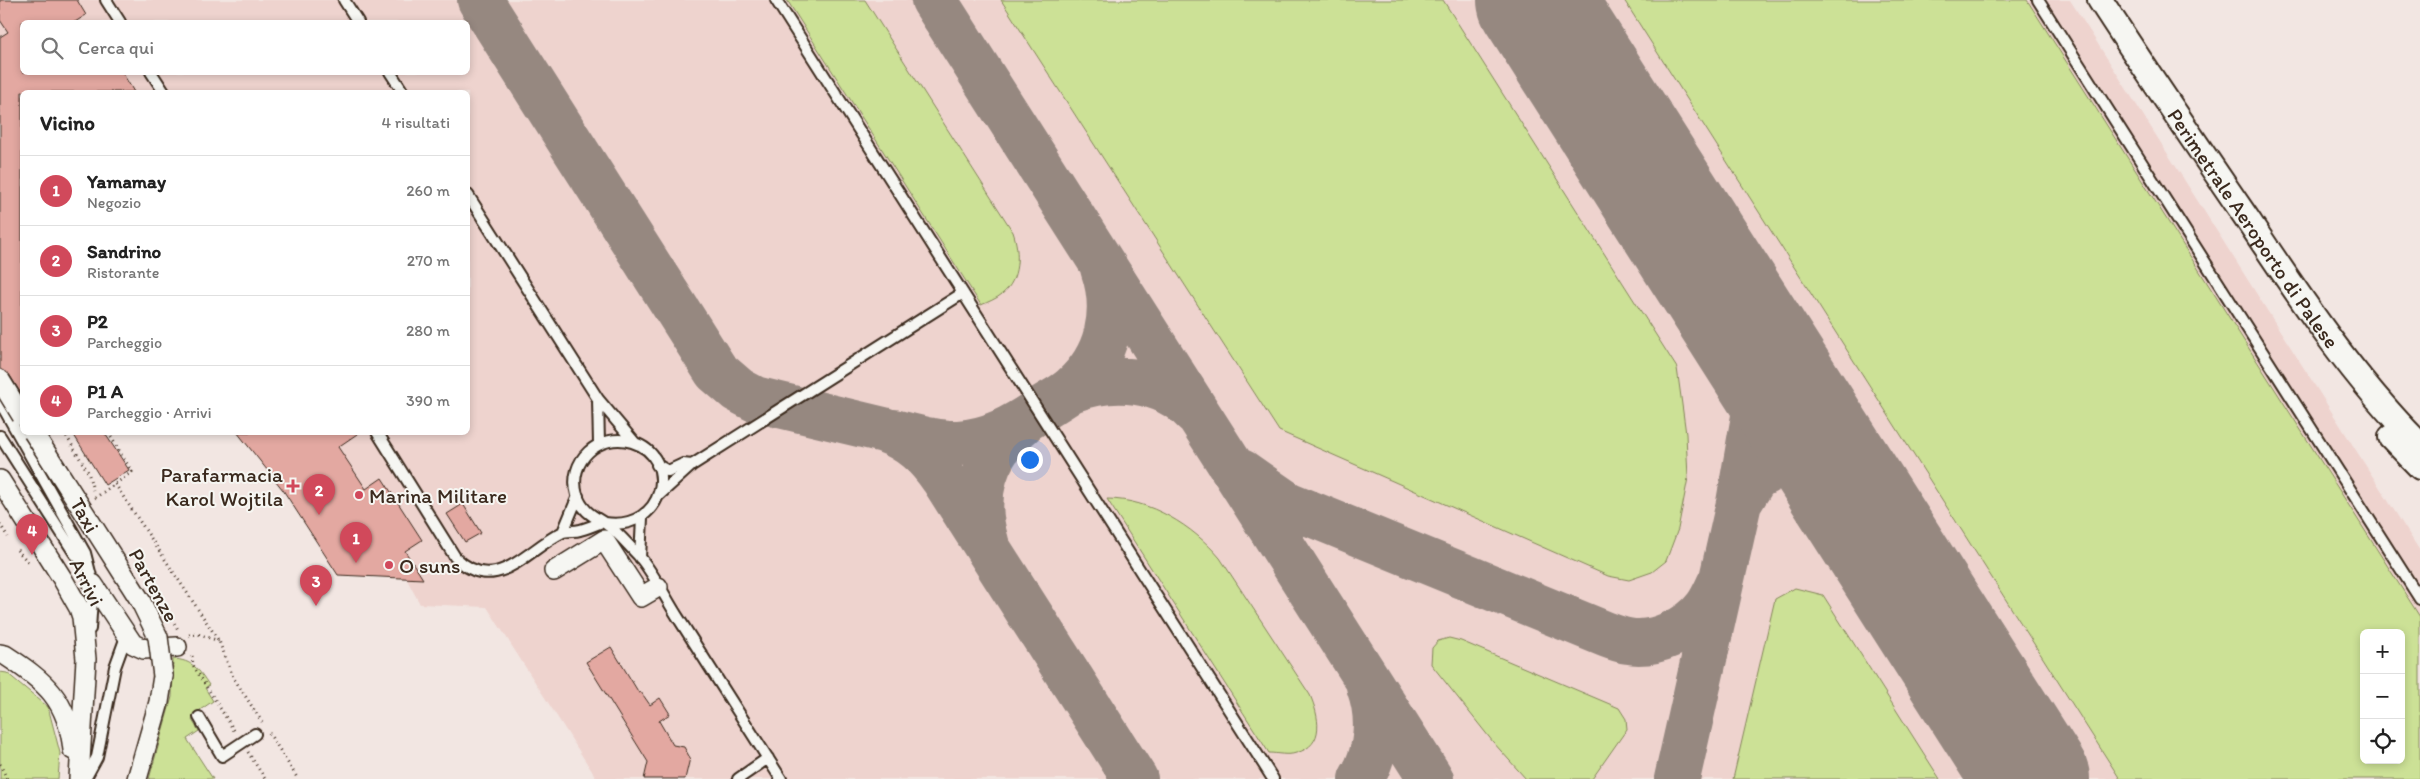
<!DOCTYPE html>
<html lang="it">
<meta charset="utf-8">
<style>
body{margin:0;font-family:Itim,sans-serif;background:#f2f2f2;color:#222}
.controls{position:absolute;right:15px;bottom:15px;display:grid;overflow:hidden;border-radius:8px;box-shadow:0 2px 8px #0003}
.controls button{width:45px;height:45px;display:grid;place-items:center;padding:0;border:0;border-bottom:1px solid #e0e0e0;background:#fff;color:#222;font:25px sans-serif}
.you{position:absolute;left:1029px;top:459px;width:18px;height:18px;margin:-12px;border:4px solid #fff;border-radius:50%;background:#1a73e8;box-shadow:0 0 0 8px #1a73e833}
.badge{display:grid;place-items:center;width:32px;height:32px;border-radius:50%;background:#d1495b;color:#fff;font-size:16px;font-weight:700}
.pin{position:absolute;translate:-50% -41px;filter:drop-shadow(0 1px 2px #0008)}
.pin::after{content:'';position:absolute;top:26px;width:18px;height:15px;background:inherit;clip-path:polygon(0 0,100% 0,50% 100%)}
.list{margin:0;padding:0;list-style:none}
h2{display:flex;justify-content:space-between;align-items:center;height:65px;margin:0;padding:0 20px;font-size:21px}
h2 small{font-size:16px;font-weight:400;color:#767676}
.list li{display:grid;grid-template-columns:32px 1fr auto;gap:15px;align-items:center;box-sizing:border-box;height:70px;padding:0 20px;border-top:1px solid #e0e0e0}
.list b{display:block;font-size:19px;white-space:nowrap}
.list p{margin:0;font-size:16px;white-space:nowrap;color:#767676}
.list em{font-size:16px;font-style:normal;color:#767676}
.icon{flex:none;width:28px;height:28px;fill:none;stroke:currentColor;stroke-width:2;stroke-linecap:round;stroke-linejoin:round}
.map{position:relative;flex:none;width:2420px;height:779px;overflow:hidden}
.search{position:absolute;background:#fff;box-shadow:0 2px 8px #0003;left:20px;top:20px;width:450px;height:55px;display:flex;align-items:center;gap:12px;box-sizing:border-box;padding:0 18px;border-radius:8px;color:#767676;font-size:19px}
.panel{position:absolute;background:#fff;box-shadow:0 2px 8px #0003;left:20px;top:90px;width:450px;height:345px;border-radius:8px}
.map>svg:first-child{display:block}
</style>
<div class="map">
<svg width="2420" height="779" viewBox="0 0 2420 779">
<rect width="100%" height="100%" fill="#f2e6e2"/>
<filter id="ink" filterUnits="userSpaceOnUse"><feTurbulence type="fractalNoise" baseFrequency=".02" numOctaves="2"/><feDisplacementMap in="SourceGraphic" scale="10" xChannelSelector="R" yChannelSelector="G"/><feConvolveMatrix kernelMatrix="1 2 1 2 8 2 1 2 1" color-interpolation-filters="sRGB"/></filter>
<g filter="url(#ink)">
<path fill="#eed3ce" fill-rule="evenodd" d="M0,0H2070L2420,551V779H597L487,607L420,604L406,578L338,575L283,490L237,433L468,432V92H22V364L0,328ZM22,22H468V72H22ZM2364,633H2401V760H2364Z"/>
<path fill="#cce196" stroke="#84865a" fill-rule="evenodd" d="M787,0H865L1013,232C1020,252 1020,280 1002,294C996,299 988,302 981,305Z
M1001,0H1443L1677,368L1686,434L1688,478L1678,529L1666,561L1652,572L1629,580L1608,576L1279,431Z
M1624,0H2027L2420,617V779H2120ZM2364,633H2401V760H2364Z
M1107,499C1150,499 1193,526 1220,558L1310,695C1319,716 1326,745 1296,753C1288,756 1277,753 1269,753Z
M1795,588L1823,595L1940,779H1733L1775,599Z
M1449,638L1461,641L1619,708L1626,719L1627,729L1592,779H1526L1493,742L1431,664L1432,648L1438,641Z
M173,659C193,660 199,670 209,685L205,688L213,701L200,710L192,720L199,731L187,739L213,779H149L172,697Z
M0,672L7,673L48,707L60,753L58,779H0Z"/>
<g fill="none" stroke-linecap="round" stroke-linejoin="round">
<path stroke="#968880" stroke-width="46" d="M480,0L716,371L738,390L755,399L884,430C911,440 927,455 943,478L1135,779
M934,0L1431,779
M1071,390C1113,374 1163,377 1195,412
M894,432C914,437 937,444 958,443C990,441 1015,427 1041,409C1051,402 1063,397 1073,388C1108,357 1118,312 1103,268
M1241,472L1287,504L1605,634C1613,637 1620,640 1628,641C1655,646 1691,629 1707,607C1713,599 1717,588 1722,579
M1739,503L1755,477L1778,465L1803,464L1827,474L1852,497
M986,542C972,496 984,452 1022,423
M1361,779C1378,752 1380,716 1369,686
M1677,779L1739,503L1756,405L1754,374L1747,345L1733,309"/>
<path stroke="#968880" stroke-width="116" d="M1535,0L2032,779"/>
</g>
<path fill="#e3a8a1" stroke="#3b2a1e" d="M0,0H77L86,15L75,22H22V72H122L134,92H22V395L9,374L0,369V37L8,32L0,20Z
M72,432H104L129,470L105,485Z
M237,432H360L338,447L366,489L382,478L422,540L405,551L423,579L338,575L283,490Z
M463,504L481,533L465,542L447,514Z
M611,647L639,693L641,692L650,705L660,698L670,714L659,721L673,745L684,747L690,758L685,779H644L648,762L586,662Z"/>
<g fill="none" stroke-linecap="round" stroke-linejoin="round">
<g stroke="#3b2a1e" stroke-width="14">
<path id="service" d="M106,0L120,22
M344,0L358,22
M776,0L1273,779
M2038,0L2420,599
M151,72L164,92
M390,72L403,92
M468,195L598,399L635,443
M598,399L599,444
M0,402L85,553L93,584L90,629
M377,432L455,557C495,597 525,551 561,533C567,530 574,532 580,530C588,528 595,525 602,522
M0,436L75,554L88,567
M657,465L668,471L683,464L692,465
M659,495L692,465L963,293
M605,523C665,532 681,457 632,442C599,432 567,461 577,495C582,511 593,516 606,524C617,531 628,545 638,555C652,570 667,601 679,619C713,673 747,726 781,779
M563,532L578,496
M640,558L642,518
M199,717L222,756L255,734
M85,779L97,757L115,667L127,634
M738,779L768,758"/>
</g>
<g stroke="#3b2a1e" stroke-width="22">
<path id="minor" d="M0,480L62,578L79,608L82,617L86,659L79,779
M554,571L604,540L641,597L658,587
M93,584L133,644L144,649L177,647
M0,654L5,655C45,681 68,700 73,750
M137,779L159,702L163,676"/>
</g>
<g stroke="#3b2a1e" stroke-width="28">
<g id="tertiary">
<path id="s1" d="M2100,0C2148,74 2198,147 2248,220C2300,298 2353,378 2420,445"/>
<path d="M2391,437L2420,467"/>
</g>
</g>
<path stroke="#3b2a1e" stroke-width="3" stroke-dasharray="1 4" stroke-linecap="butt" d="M64,432L88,472L93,490
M115,484L219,641L233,677L262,722
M95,498L132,472L108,432
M0,524L8,537
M17,550L29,563
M164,606L179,631
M189,635L198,634L219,641
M192,656L193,665L235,732
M269,733L298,779
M248,752L265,779
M0,764L7,779"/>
<use href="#service" stroke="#f6f6f2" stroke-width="10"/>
<use href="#minor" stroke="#f6f6f2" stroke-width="19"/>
<use href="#tertiary" stroke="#f6f6f2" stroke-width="24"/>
<g stroke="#3b2a1e" stroke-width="22" stroke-linecap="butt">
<path id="minor-bridge" d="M0,380L22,416
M33,432L140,600L158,637L163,676"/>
</g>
<use href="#minor-bridge" stroke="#f6f6f2" stroke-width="19"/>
</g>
</g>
<g fill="#d1495b" stroke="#f6f6f2" stroke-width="2">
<path d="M290.5 478.5h5v5h5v5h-5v5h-5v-5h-5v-5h5z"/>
<circle cx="359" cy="495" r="5"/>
<circle cx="389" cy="565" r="5"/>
</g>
<g text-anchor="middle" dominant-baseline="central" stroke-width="4" stroke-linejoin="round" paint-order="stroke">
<g font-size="21" fill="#3b2a1e" stroke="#f6f6f2">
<text stroke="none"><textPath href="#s1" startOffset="275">Perimetrale Aeroporto di Palese</textPath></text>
<text transform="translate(85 515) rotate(61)">Taxi</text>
<text transform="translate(87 582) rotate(63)">Arrivi</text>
<text transform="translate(154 585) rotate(61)">Partenze</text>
</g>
<g font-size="21" fill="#3b2a1e" stroke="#f6f6f2" text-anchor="start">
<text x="283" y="474" text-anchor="end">Parafarmacia<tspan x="283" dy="24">Karol Wojtila</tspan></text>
<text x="369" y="495">Marina Militare</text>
<text x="399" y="565">O suns</text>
</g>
</g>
</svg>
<div class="controls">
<button>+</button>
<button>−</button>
<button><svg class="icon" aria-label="locate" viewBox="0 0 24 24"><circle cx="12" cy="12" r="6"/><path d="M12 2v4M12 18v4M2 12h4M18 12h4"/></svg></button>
</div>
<div class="you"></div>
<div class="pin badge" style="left:356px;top:563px">1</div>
<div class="pin badge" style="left:319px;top:515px">2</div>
<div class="pin badge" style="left:316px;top:606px">3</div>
<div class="pin badge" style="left:32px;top:555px">4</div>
<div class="search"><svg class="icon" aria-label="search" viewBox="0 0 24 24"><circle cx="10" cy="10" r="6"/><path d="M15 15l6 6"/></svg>Cerca qui</div>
<section class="panel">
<h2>Vicino<small>4 risultati</small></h2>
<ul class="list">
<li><span class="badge">1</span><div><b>Yamamay</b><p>Negozio</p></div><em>260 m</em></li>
<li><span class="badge">2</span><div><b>Sandrino</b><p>Ristorante</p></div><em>270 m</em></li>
<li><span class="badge">3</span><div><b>P2</b><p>Parcheggio</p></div><em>280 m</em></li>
<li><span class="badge">4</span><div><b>P1 A</b><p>Parcheggio · Arrivi</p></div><em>390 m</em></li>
</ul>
</section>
</div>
